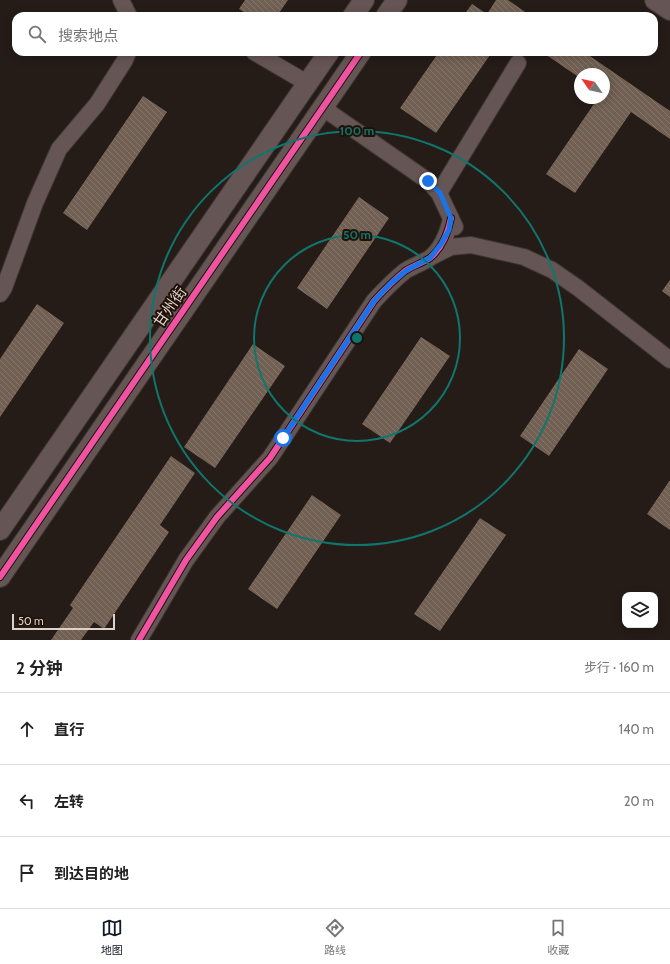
<!DOCTYPE html>
<html lang="zh">
<meta charset="utf-8">
<style>
body{margin:0;font-family:Cabin,"Noto Sans SC",sans-serif;background:#f2f2f2;color:#222}
.controls{position:absolute;right:12px;bottom:12px;display:grid;overflow:hidden;border-radius:8px;box-shadow:0 2px 10px #0003}
.controls button{width:36px;height:36px;display:grid;place-items:center;padding:0;border:0;border-bottom:1px solid #e0e0e0;background:#fff;color:#222;font:20px sans-serif}
.compass{position:absolute;left:574px;top:68px;width:36px;height:36px;border-radius:50%;background:#fff;box-shadow:0 2px 10px #0003;rotate:304deg}
.scale{position:absolute;left:12px;bottom:10px;width:103px;box-sizing:border-box;padding-left:4px;border:2px solid #dcd1cb;border-top:0;font-size:11px;line-height:14px;white-space:nowrap;color:#dcd1cb;-webkit-text-stroke:3px #211209;paint-order:stroke}
.stop{position:absolute;width:12px;height:12px;margin:-9px;border:3px solid #1a73e8;border-radius:50%;background:#fff}
.stop.end{background:#1a73e8;border-color:#fff;box-shadow:0 1px 4px #0008}
.list{margin:0;padding:0;list-style:none}
h2{display:flex;justify-content:space-between;align-items:center;height:52px;margin:0;padding:0 16px;font-size:17px}
h2 small{font-size:13px;font-weight:400;color:#767676}
.list li{display:grid;grid-template-columns:26px 1fr auto;gap:12px;align-items:center;box-sizing:border-box;height:72px;padding:0 16px;border-top:1px solid #e0e0e0}
.list b{display:block;font-size:15px;white-space:nowrap}
.list em{font-size:13px;font-style:normal;color:#767676}
.icon{flex:none;width:22px;height:22px;fill:none;stroke:currentColor;stroke-width:2;stroke-linecap:round;stroke-linejoin:round}
.map{position:relative;flex:none;width:670px;height:640px;overflow:hidden}
.search{position:absolute;background:#fff;box-shadow:0 2px 10px #0003;left:12px;right:12px;top:12px;height:44px;display:flex;align-items:center;gap:10px;box-sizing:border-box;padding:0 14px;border-radius:12px;color:#767676;font-size:15px}
.sheet{height:268px;background:#fff}
nav{display:flex;justify-content:space-around;align-items:center;box-sizing:border-box;height:56px;border-top:1px solid #e0e0e0;background:#fff;font-size:11px;color:#767676}
nav a{display:grid;justify-items:center;gap:2px}
nav .on{color:#111827}
.map>svg:first-child{display:block}
</style>
<div class="map">
<svg width="670" height="640" viewBox="0 0 670 640">
<defs>
<pattern id="building-back-hatch" width="6" height="6" patternUnits="userSpaceOnUse"><rect width="6" height="6" fill="#716053"/><path d="M-1 5l2 2M0 0l6 6M5-1l2 2" fill="none" stroke="#85766a"/></pattern>
</defs>
<rect width="100%" height="100%" fill="#251c18"/>
<path fill="url(#building-back-hatch)" d="M245,0H288L277,16H250L239,9Z
M496,0H508L531,16H463L472,4L487,14Z
M439,52H492L436,133L400,108Z
M542,52H584L670,111V139L631,112L575,193L546,174L598,98H604V74H580V78Z
M143,96L167,112L87,230L63,213Z
M359,197L389,218L327,309L297,288Z
M670,280V297L662,291Z
M37,304L64,323L0,417V359Z
M421,337L450,356L390,443L362,424Z
M253,344L285,366L215,468L184,447Z
M579,349L608,369L549,456L520,436Z
M171,456L195,473L160,525L169,532L104,629L94,622L81,640H51L73,608L70,605Z
M670,480V530L647,514Z
M312,495L341,515L277,609L248,589Z
M480,518L506,535L440,631L414,614Z"/>
<g fill="none" stroke-linecap="round" stroke-linejoin="round">
<g stroke="#3e3632" stroke-width="18">
<path id="minor" d="M121,0L129,16
M254,52L307,83
M323,108L428,181L439,193L455,227
M439,193L518,63
M433,256L451,247L471,245L524,257L552,270L578,288L670,360
M0,294L4,288L35,203L59,149L97,104L125,60L128,52
M139,640L186,560L217,517L270,458L374,301C384,290 394,280 405,271C413,266 422,263 430,258C442,248 448,233 451,218"/>
</g>
<g stroke="#3e3632" stroke-width="22">
<path id="tertiary" d="M655,0L670,10
M353,16L364,0
M386,16L397,0
M0,530L329,52
M0,577L361,52"/>
</g>
<use href="#minor" stroke="#655" stroke-width="16"/>
<use href="#tertiary" stroke="#655" stroke-width="20"/>
<g stroke="#211209" stroke-width="8">
<path id="cycleway" d="M0,577L361,52
M139,640L186,560L217,517L270,458L374,301C384,290 394,280 405,271C413,266 422,263 430,258C442,248 448,233 451,218"/>
</g>
<use href="#cycleway" stroke="#f153a3" stroke-width="6"/>
</g>
<g fill="none" stroke-linecap="round" stroke-linejoin="round">
<path stroke="#1a73e8" stroke-width="5" d="M283,438L374,301L390,284L407,270L430,258L441,244L449,230L451,218L440,193L428,181"/>
</g>
<g fill="none" stroke="#0f766e" stroke-width="2">
<circle cx="357" cy="338" r="103"/>
<circle cx="357" cy="338" r="207"/>
</g>
<g text-anchor="middle" dominant-baseline="central" stroke-width="4" stroke-linejoin="round" paint-order="stroke">
<g font-size="15" fill="#dcd1cb" stroke="#211209">
<text transform="translate(170 307) rotate(-55)">甘州街</text>
</g>
</g>
<circle cx="357" cy="338" r="6" fill="#0f766e" stroke="#211209" stroke-width="2"/>
<g font-size="12" text-anchor="middle" font-weight="bold" fill="#0f766e" stroke="#211209" stroke-width="4" stroke-linejoin="round" paint-order="stroke">
<text x="357" y="135">100 m</text>
<text x="357" y="239">50 m</text>
</g>
</svg>
<div class="controls">
<button><svg class="icon" aria-label="layers" viewBox="0 0 24 24"><path d="M12 4l9 5-9 5-9-5zM3 14l9 5 9-5"/></svg></button>
</div>
<svg class="compass" viewBox="-18 -18 36 36"><path d="M0-13l5 13h-10z" fill="#e53935"/><path d="M0 13l5-13h-10z" fill="#767676"/></svg>
<div class="scale">50 m</div>
<div class="stop" style="left:283px;top:438px"></div>
<div class="stop end" style="left:428px;top:181px"></div>
<div class="search"><svg class="icon" aria-label="search" viewBox="0 0 24 24"><circle cx="10" cy="10" r="6"/><path d="M15 15l6 6"/></svg>搜索地点</div>
</div>
<section class="sheet">
<h2>2 分钟<small>步行 · 160 m</small></h2>
<ul class="list">
<li><svg class="icon" aria-label="ahead" viewBox="0 0 24 24"><path d="M12 20V5M6 11l6-6 6 6"/></svg><div><b>直行</b></div><em>140 m</em></li>
<li><svg class="icon" aria-label="left" viewBox="0 0 24 24"><path d="M17 20v-9H6M10 6l-5 5 5 5"/></svg><div><b>左转</b></div><em>20 m</em></li>
<li><svg class="icon" aria-label="arrive" viewBox="0 0 24 24"><path d="M6 21V4h12l-3 4 3 4H6"/></svg><div><b>到达目的地</b></div></li>
</ul>
</section>
<nav>
<a class="on"><svg class="icon" aria-label="map" viewBox="0 0 24 24"><path d="M3 6l6-2 6 2 6-2v14l-6 2-6-2-6 2zM9 4v14M15 6v14"/></svg>地图</a>
<a><svg class="icon" aria-label="directions" viewBox="0 0 24 24"><path d="M12 3l9 9-9 9-9-9zM9 14v-3h6M13 9l2 2-2 2"/></svg>路线</a>
<a><svg class="icon" aria-label="saved" viewBox="0 0 24 24"><path d="M7 4h10v16l-5-4-5 4z"/></svg>收藏</a>
</nav>
